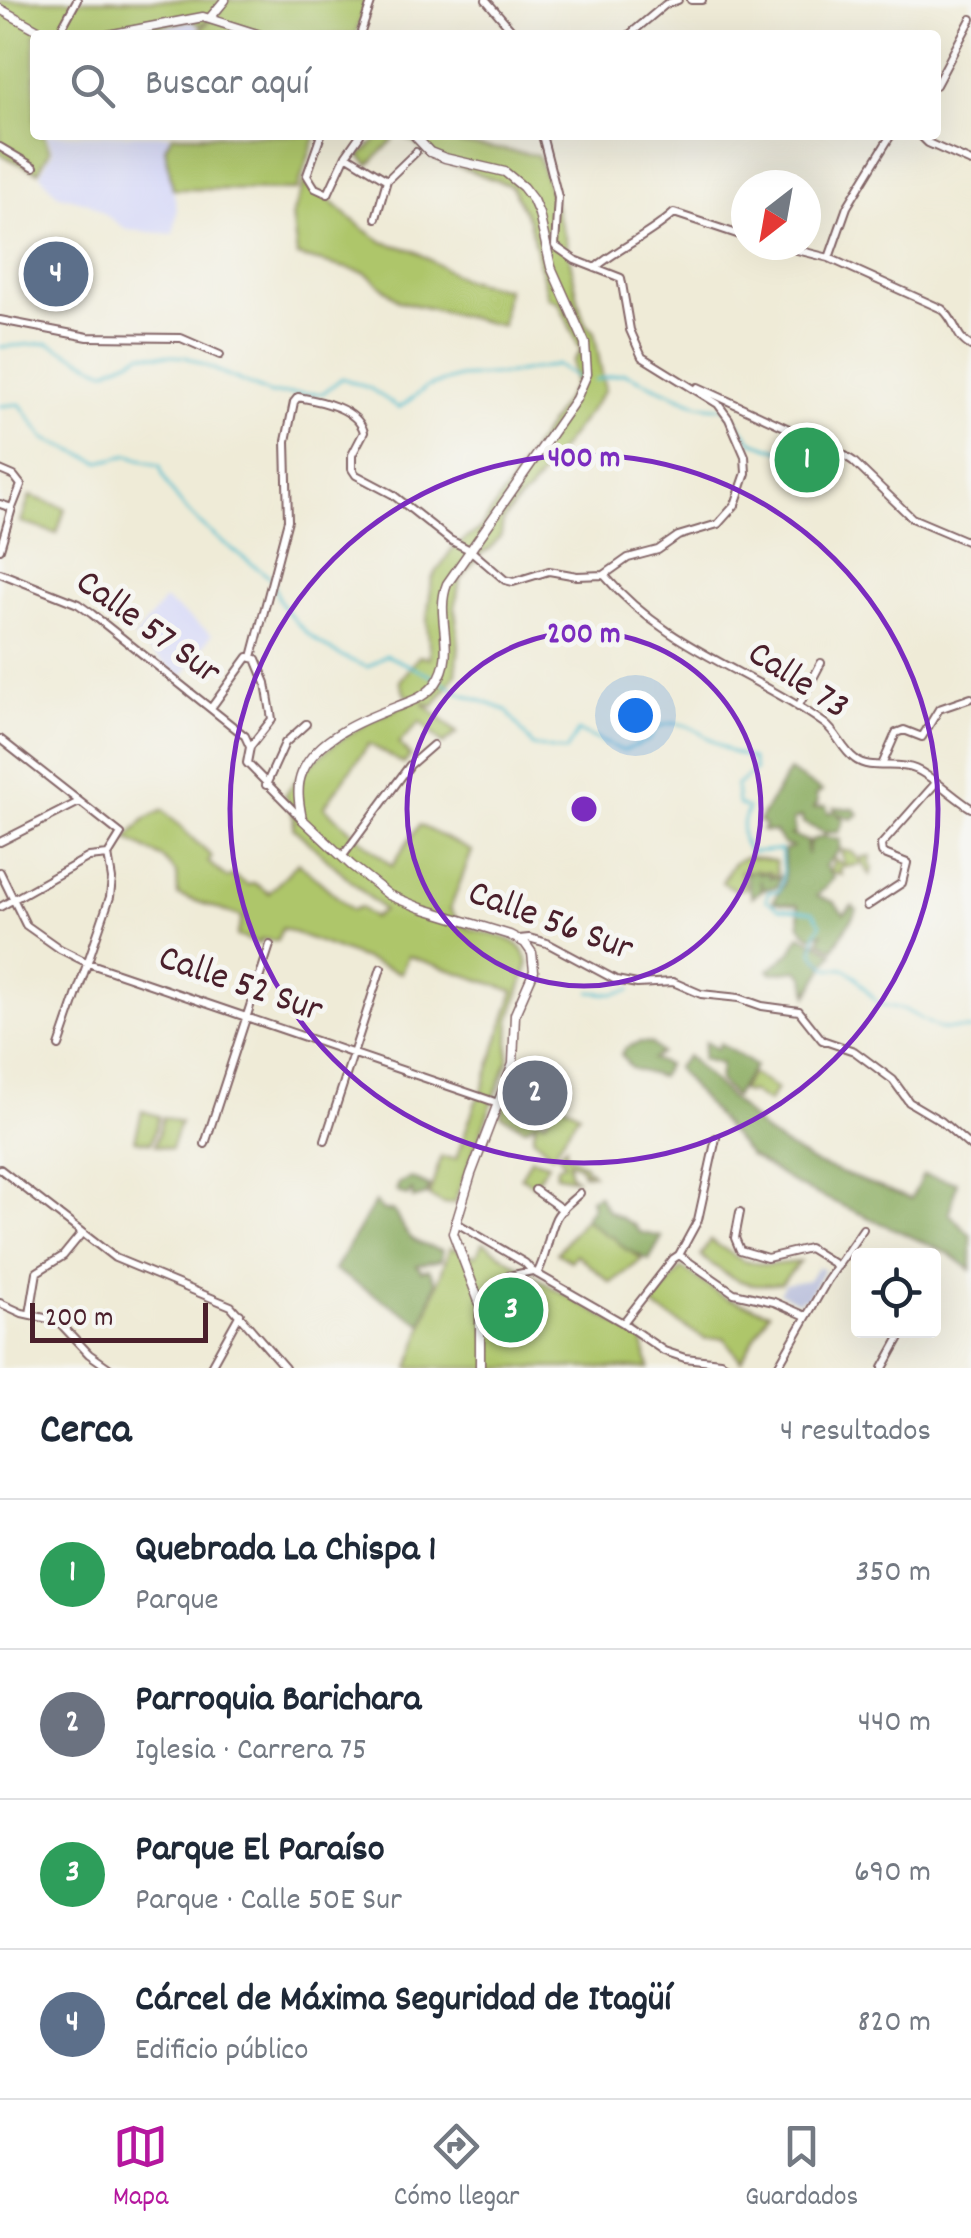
<!DOCTYPE html>
<html lang="es">
<meta charset="utf-8">
<style>
body{margin:0;font-family:Dekko,sans-serif;background:#f6f6f7;color:#1f2937}
.controls{position:absolute;right:30px;bottom:30px;display:grid;overflow:hidden;border-radius:10px;box-shadow:0 10px 40px #0002}
.controls button{width:90px;height:90px;display:grid;place-items:center;padding:0;border:0;border-bottom:2px solid #e0e1e3;background:#fff;color:#1f2937;font:50px sans-serif}
.compass{position:absolute;left:731px;top:170px;width:90px;height:90px;border-radius:50%;background:#fff;box-shadow:0 10px 40px #0002;rotate:211deg}
.scale{position:absolute;left:30px;bottom:25px;width:178px;box-sizing:border-box;padding-left:10px;border:5px solid #4a1f2b;border-top:0;font-size:28px;line-height:35px;white-space:nowrap;color:#4a1f2b;-webkit-text-stroke:8px #f6f6f2;paint-order:stroke}
.you{position:absolute;left:635px;top:715px;width:35px;height:35px;margin:-25px;border:8px solid #fff;border-radius:50%;background:#1a73e8;box-shadow:0 0 0 15px #1a73e833}
.badge{display:grid;place-items:center;width:65px;height:65px;border-radius:50%;background:#b5179e;color:#fff;font-size:32px;font-weight:700}
.pin{position:absolute;translate:-50% -50%;border:5px solid #fff;box-shadow:0 2px 10px #0006}
.list{margin:0;padding:0;list-style:none}
h2{display:flex;justify-content:space-between;align-items:center;height:130px;margin:0;padding:0 40px;font-size:42px}
h2 small{font-size:32px;font-weight:400;color:#747a83}
.list li{display:grid;grid-template-columns:65px 1fr auto;gap:30px;align-items:center;box-sizing:border-box;height:150px;padding:0 40px;border-top:2px solid #e0e1e3}
.list b{display:block;font-size:38px;white-space:nowrap}
.list p{margin:0;font-size:32px;white-space:nowrap;color:#747a83}
.list em{font-size:32px;font-style:normal;color:#747a83}
.icon{flex:none;width:55px;height:55px;fill:none;stroke:currentColor;stroke-width:2;stroke-linecap:round;stroke-linejoin:round}
.map{position:relative;flex:none;width:971px;height:1368px;overflow:hidden}
.search{position:absolute;background:#fff;box-shadow:0 10px 40px #0002;left:30px;right:30px;top:30px;height:110px;display:flex;align-items:center;gap:25px;box-sizing:border-box;padding:0 35px;border-radius:10px;color:#747a83;font-size:38px}
.sheet{height:730px;background:#fff}
nav{display:flex;justify-content:space-around;align-items:center;box-sizing:border-box;height:140px;border-top:2px solid #e0e1e3;background:#fff;font-size:28px;color:#747a83}
nav a{display:grid;justify-items:center;gap:5px}
nav .on{color:#b5179e}
.map>svg:first-child{display:block}
</style>
<div class="map">
<svg width="971" height="1368" viewBox="0 0 971 1368">
<rect width="100%" height="100%" fill="#f6f6f2"/>
<filter id="ink" filterUnits="userSpaceOnUse"><feTurbulence type="fractalNoise" baseFrequency=".01" numOctaves="2"/><feDisplacementMap in="SourceGraphic" scale="20" xChannelSelector="R" yChannelSelector="G"/><feConvolveMatrix kernelMatrix="1 2 1 2 8 2 1 2 1" color-interpolation-filters="sRGB"/></filter>
<filter id="wash" filterUnits="userSpaceOnUse"><feTurbulence type="fractalNoise" baseFrequency=".0048" numOctaves="4" result="noise"/><feDisplacementMap in="SourceGraphic" scale="40" xChannelSelector="R" yChannelSelector="G"/><feGaussianBlur stdDeviation="2.25" result="paint"/><feColorMatrix in="noise" values="0 0 0 0 0 0 0 0 0 0 0 0 0 0 0 0 0 1.4 0 .05"/><feComposite in="paint" operator="in"/></filter>
<g filter="url(#wash)">
<rect width="100%" height="100%" fill="#efebd7"/>
<path fill="#d6d8f8" d="M191,22L201,30L194,35H138Z
M47,135H172L165,148L177,209L174,234L127,230L89,203L57,194L40,174L53,151Z
M164,600L212,634L182,677L134,639Z"/>
<path fill="#bec3dd" d="M818,1267L824,1269L806,1300L802,1298L799,1302L779,1292L785,1284L808,1280Z"/>
<path fill="#aec66b" stroke="#7c724b" stroke-width="2.5" d="M0,0H366L356,35H194L220,12L217,10L201,26L191,19L125,35H35V135H44L50,151L38,172L0,154Z
M172,135H316L297,190L173,189L165,148Z
M382,135H392L394,139L369,165L360,156Z
M403,135H445L456,143L538,155L566,240L580,308L585,323L594,332L605,390L528,493L519,500L503,520L501,535L490,549L482,553L460,580L455,608L459,646L456,674L434,706L423,703L457,733L443,744L420,722L399,743L410,756L404,764L369,744L324,807L392,866L419,825L472,851L450,909C455,916 458,923 466,927C490,938 525,932 528,966L510,1020L508,1061L454,1203L443,1204L429,1196L441,1157L456,1159L476,1101L481,1094L514,991L408,956L401,973L282,928L277,941L261,939L259,944L237,936L242,917L178,895L177,874L163,858L127,839L144,820L163,810L212,857L208,862L227,878L232,875L248,885L254,883L269,893L298,862L352,910L360,907L373,918L383,910L293,828L294,819L285,795C317,747 365,723 416,699L405,695L400,681L419,656L430,658L427,620L432,579L452,549L481,528L574,386L573,361L581,351L558,301L548,298L529,221L511,186L437,159Z
M306,179L313,191L321,193L361,227L383,242L413,250L462,279L507,289L502,326L399,301L366,273L297,256L292,215Z
M30,496L65,508L57,534L21,522Z
M841,850L852,852L862,862V857L871,856L870,865L873,868L870,875L863,864L840,868L842,875L830,873L834,859L844,865Z
M750,857L775,861L777,873L772,877L770,872L740,871L746,888L735,890L722,882C730,869 733,858 750,857Z
M751,1073L777,1089L768,1102L750,1091L747,1093L741,1090Z
M508,1093L511,1094L510,1105L545,1121L558,1101L579,1113L552,1155L533,1137L536,1122L525,1128L501,1115Z
M142,1111L159,1116L151,1143L135,1140Z
M163,1117L180,1122L171,1149L155,1145Z
M566,1146V1153L586,1166L585,1171L590,1170L593,1174H583L580,1166L569,1161L570,1174L577,1179L556,1175L557,1167L564,1163L558,1153Z
M531,1158L548,1163L534,1185L521,1177Z
M584,1219L607,1236H611L642,1260L611,1283L576,1254L571,1261L557,1253Z
M710,1240L743,1261L767,1265L800,1262L781,1283C744,1289 729,1278 701,1256Z
M483,1242L541,1281L642,1338L649,1368H409L450,1247L476,1256Z
M682,1268L724,1297L769,1312L741,1361L724,1338L705,1339L651,1305Z"/>
<path fill="#8aab5f" stroke="#6a6545" stroke-width="2.5" d="M789,771L822,791L816,795L818,802L814,808L826,806L828,813L835,811L834,807L854,809L859,814L852,819L836,813L844,820L839,832L825,833L803,823L802,817L793,820L795,834L791,835L807,841V855L810,841L823,836L840,840L839,850L825,866L834,878L817,896L834,902L844,914L852,906L857,910L833,949L819,940L823,933L811,936L800,926L798,905L773,902L784,884V850L792,847L783,844L775,832L762,831L765,826L759,821Z
M756,870L759,874L767,872L770,878L780,876L777,887L763,889L760,880L762,890L752,897L745,873Z
M800,935L813,941V950L816,942L833,953L826,964L813,954L825,967L808,995L805,977L798,970L772,973L769,970L791,952Z
M640,1042L651,1043L661,1053L652,1059L667,1065L660,1077L631,1068L621,1054L625,1048Z
M705,1042L717,1049L720,1043L755,1066L734,1097L719,1081L721,1064L702,1059Z
M687,1056L767,1134L812,1162L911,1199L923,1175L957,1182L949,1213L971,1236V1270L950,1254L798,1186L749,1155L676,1068Z
M411,1178L429,1186L427,1195L413,1199L412,1190L407,1196L396,1191L399,1183Z
M598,1195L608,1211L634,1225L639,1232L662,1237L649,1260L625,1249L612,1236H608L584,1219L592,1207L590,1199Z
M375,1202L383,1211H394C407,1238 412,1244 442,1250L441,1260L417,1265L421,1271L429,1269L436,1282L423,1324L334,1270Z"/>
<g fill="none" stroke-linecap="round" stroke-linejoin="round">
<path stroke="#52bdce" stroke-width="2.5" d="M0,347L48,343L105,371L142,354L186,357L271,394L323,393L342,378L371,389L399,408L427,387L459,377L506,374L557,365L578,378
M595,380L624,373L699,405L726,408L752,441L807,460
M0,406L20,404L45,439L100,462L129,455L160,466C173,513 231,547 268,576C277,584 275,594 281,603C302,635 333,655 368,667L386,655L434,677
M440,680L460,693L506,710L533,746L566,751L578,731L623,751L649,740L657,728C686,713 705,739 729,751C736,754 744,756 752,759L755,770L736,786L738,804L748,809C741,826 738,836 749,852L781,850L783,877L779,891L768,892L766,900L779,908L813,912L821,924L816,933L813,953L828,968L845,969L854,975L878,1004L903,1009L940,1029H971
M590,992L612,994L631,990"/>
</g>
</g>
<g filter="url(#ink)">
<g fill="none" stroke-linecap="round" stroke-linejoin="round">
<g stroke="#846667" stroke-width="10">
<path id="minor" d="M486,0L516,35
M691,0H702
M58,35L77,0
M360,35L372,0
M629,35L666,4L678,0
M936,85L971,19
M321,135L307,175L315,188L328,194L346,155L360,135
M542,135L558,197L555,246L575,260L621,278L630,330L642,357L718,404L729,419L745,456L746,473L735,505L718,524L678,536L658,550L628,558L604,575
M920,135L928,143L971,162
M0,147L34,167
M346,155L387,180
M376,218L387,180L416,152
M777,245L829,258L942,309C956,320 955,338 971,346
M829,258L847,207L891,135
M595,268C621,246 649,236 674,213L746,237
M0,320L88,337L181,338L220,355
M698,387L839,452L853,461L912,518L971,543
M0,470L14,476L21,485L12,508
M0,504L12,508L0,549
M0,573L78,604L92,614L245,736L250,747
M604,575C667,649 750,670 825,724C837,733 842,750 855,759C870,771 897,761 915,769C934,777 953,797 971,808
M252,657L288,520L286,441L294,402L298,397C321,401 357,408 364,432L352,455V469L356,475L392,494L450,540L470,550L505,580L513,582L549,571L577,576L604,575
M798,707L821,663
M211,708L248,657L256,659L266,683L272,719L250,747L247,763L301,818
M0,739L121,834L108,855L112,879L110,897L59,1046
M882,765L896,733L904,730L922,737L939,709L971,698
M266,785L285,743L306,724
M0,842L79,802
M342,857L410,765L433,745
M0,872L26,925L60,949L88,963L498,1103
M867,906L902,883L907,863L882,853L881,845L935,784
M0,907L89,857L108,855
M519,939L529,938L547,943L616,980L637,984L673,982L701,994L739,998L762,1006L799,1011L822,1040L854,1051L893,1080L909,1102L941,1121L971,1147
M325,1140L381,968
M205,1144L270,945
M0,1169L115,1258L231,1306L285,1368
M535,1190L563,1210
M740,1212L735,1238L740,1250L767,1258L809,1248L838,1266
M455,1222L525,1263L532,1271L623,1323L664,1351L685,1358L720,1362L731,1368
M679,1255L698,1220L716,1138
M537,1274C547,1256 547,1237 556,1218C561,1208 572,1201 580,1193
M0,1303L22,1313L58,1321L89,1354L109,1368
M480,1304L509,1276L532,1271
M30,1314L37,1272L63,1256L81,1234
M623,1323L673,1259L679,1255L734,1293L774,1302L806,1316
M210,1368L240,1314
M777,1368L827,1281L863,1229
M883,1368L904,1330"/>
</g>
<g stroke="#846667" stroke-width="11">
<path id="tertiary" d="M0,9L47,35
M210,18L225,0
M108,35L203,17L260,35
M414,135L430,152L445,158L505,172L523,187L533,200L539,214L551,267L585,343L587,374L576,399L447,584C434,617 458,652 436,683C426,697 411,701 396,707C364,719 316,738 302,773C296,787 299,804 302,819L351,865L389,895L421,908L510,935L525,943L532,953L534,971L515,1014L513,1064L471,1174L453,1233L480,1304V1368"/>
</g>
<use href="#minor" stroke="#fff" stroke-width="6"/>
<use href="#tertiary" stroke="#fff" stroke-width="8"/>
</g>
</g>
<g fill="none" stroke="#7b2cbf" stroke-width="5">
<circle cx="584" cy="809" r="177"/>
<circle cx="584" cy="809" r="354"/>
</g>
<g text-anchor="middle" dominant-baseline="central" stroke-width="10" stroke-linejoin="round" paint-order="stroke">
<g font-size="38" fill="#4a1f2b" stroke="#f6f6f2">
<text transform="translate(147 629) rotate(36)">Calle 57 Sur</text>
<text transform="translate(797 682) rotate(33)">Calle 73</text>
<text transform="translate(550 923) rotate(20)">Calle 56 Sur</text>
<text transform="translate(240 986) rotate(19)">Calle 52 Sur</text>
</g>
</g>
<circle cx="584" cy="809" r="15" fill="#7b2cbf" stroke="#f6f6f2" stroke-width="5"/>
<g font-size="30" text-anchor="middle" font-weight="bold" fill="#7b2cbf" stroke="#f6f6f2" stroke-width="10" stroke-linejoin="round" paint-order="stroke">
<text x="584" y="466">400 m</text>
<text x="584" y="642">200 m</text>
</g>
</svg>
<div class="controls">
<button><svg class="icon" aria-label="locate" viewBox="0 0 24 24"><circle cx="12" cy="12" r="6"/><path d="M12 2v4M12 18v4M2 12h4M18 12h4"/></svg></button>
</div>
<svg class="compass" viewBox="-18 -18 36 36"><path d="M0-13l5 13h-10z" fill="#e53935"/><path d="M0 13l5-13h-10z" fill="#747a83"/></svg>
<div class="scale">200 m</div>
<div class="you"></div>
<div class="pin badge" style="left:807px;top:460px;background:#2e9e5b">1</div>
<div class="pin badge" style="left:535px;top:1093px;background:#6b7280">2</div>
<div class="pin badge" style="left:511px;top:1310px;background:#2e9e5b">3</div>
<div class="pin badge" style="left:56px;top:274px;background:#5c6f8a">4</div>
<div class="search"><svg class="icon" aria-label="search" viewBox="0 0 24 24"><circle cx="10" cy="10" r="6"/><path d="M15 15l6 6"/></svg>Buscar aquí</div>
</div>
<section class="sheet">
<h2>Cerca<small>4 resultados</small></h2>
<ul class="list">
<li><span class="badge" style="background:#2e9e5b">1</span><div><b>Quebrada La Chispa 1</b><p>Parque</p></div><em>350 m</em></li>
<li><span class="badge" style="background:#6b7280">2</span><div><b>Parroquia Barichara</b><p>Iglesia · Carrera 75</p></div><em>440 m</em></li>
<li><span class="badge" style="background:#2e9e5b">3</span><div><b>Parque El Paraíso</b><p>Parque · Calle 50E Sur</p></div><em>690 m</em></li>
<li><span class="badge" style="background:#5c6f8a">4</span><div><b>Cárcel de Máxima Seguridad de Itagüí</b><p>Edificio público</p></div><em>820 m</em></li>
</ul>
</section>
<nav>
<a class="on"><svg class="icon" aria-label="map" viewBox="0 0 24 24"><path d="M3 6l6-2 6 2 6-2v14l-6 2-6-2-6 2zM9 4v14M15 6v14"/></svg>Mapa</a>
<a><svg class="icon" aria-label="directions" viewBox="0 0 24 24"><path d="M12 3l9 9-9 9-9-9zM9 14v-3h6M13 9l2 2-2 2"/></svg>Cómo llegar</a>
<a><svg class="icon" aria-label="saved" viewBox="0 0 24 24"><path d="M7 4h10v16l-5-4-5 4z"/></svg>Guardados</a>
</nav>
